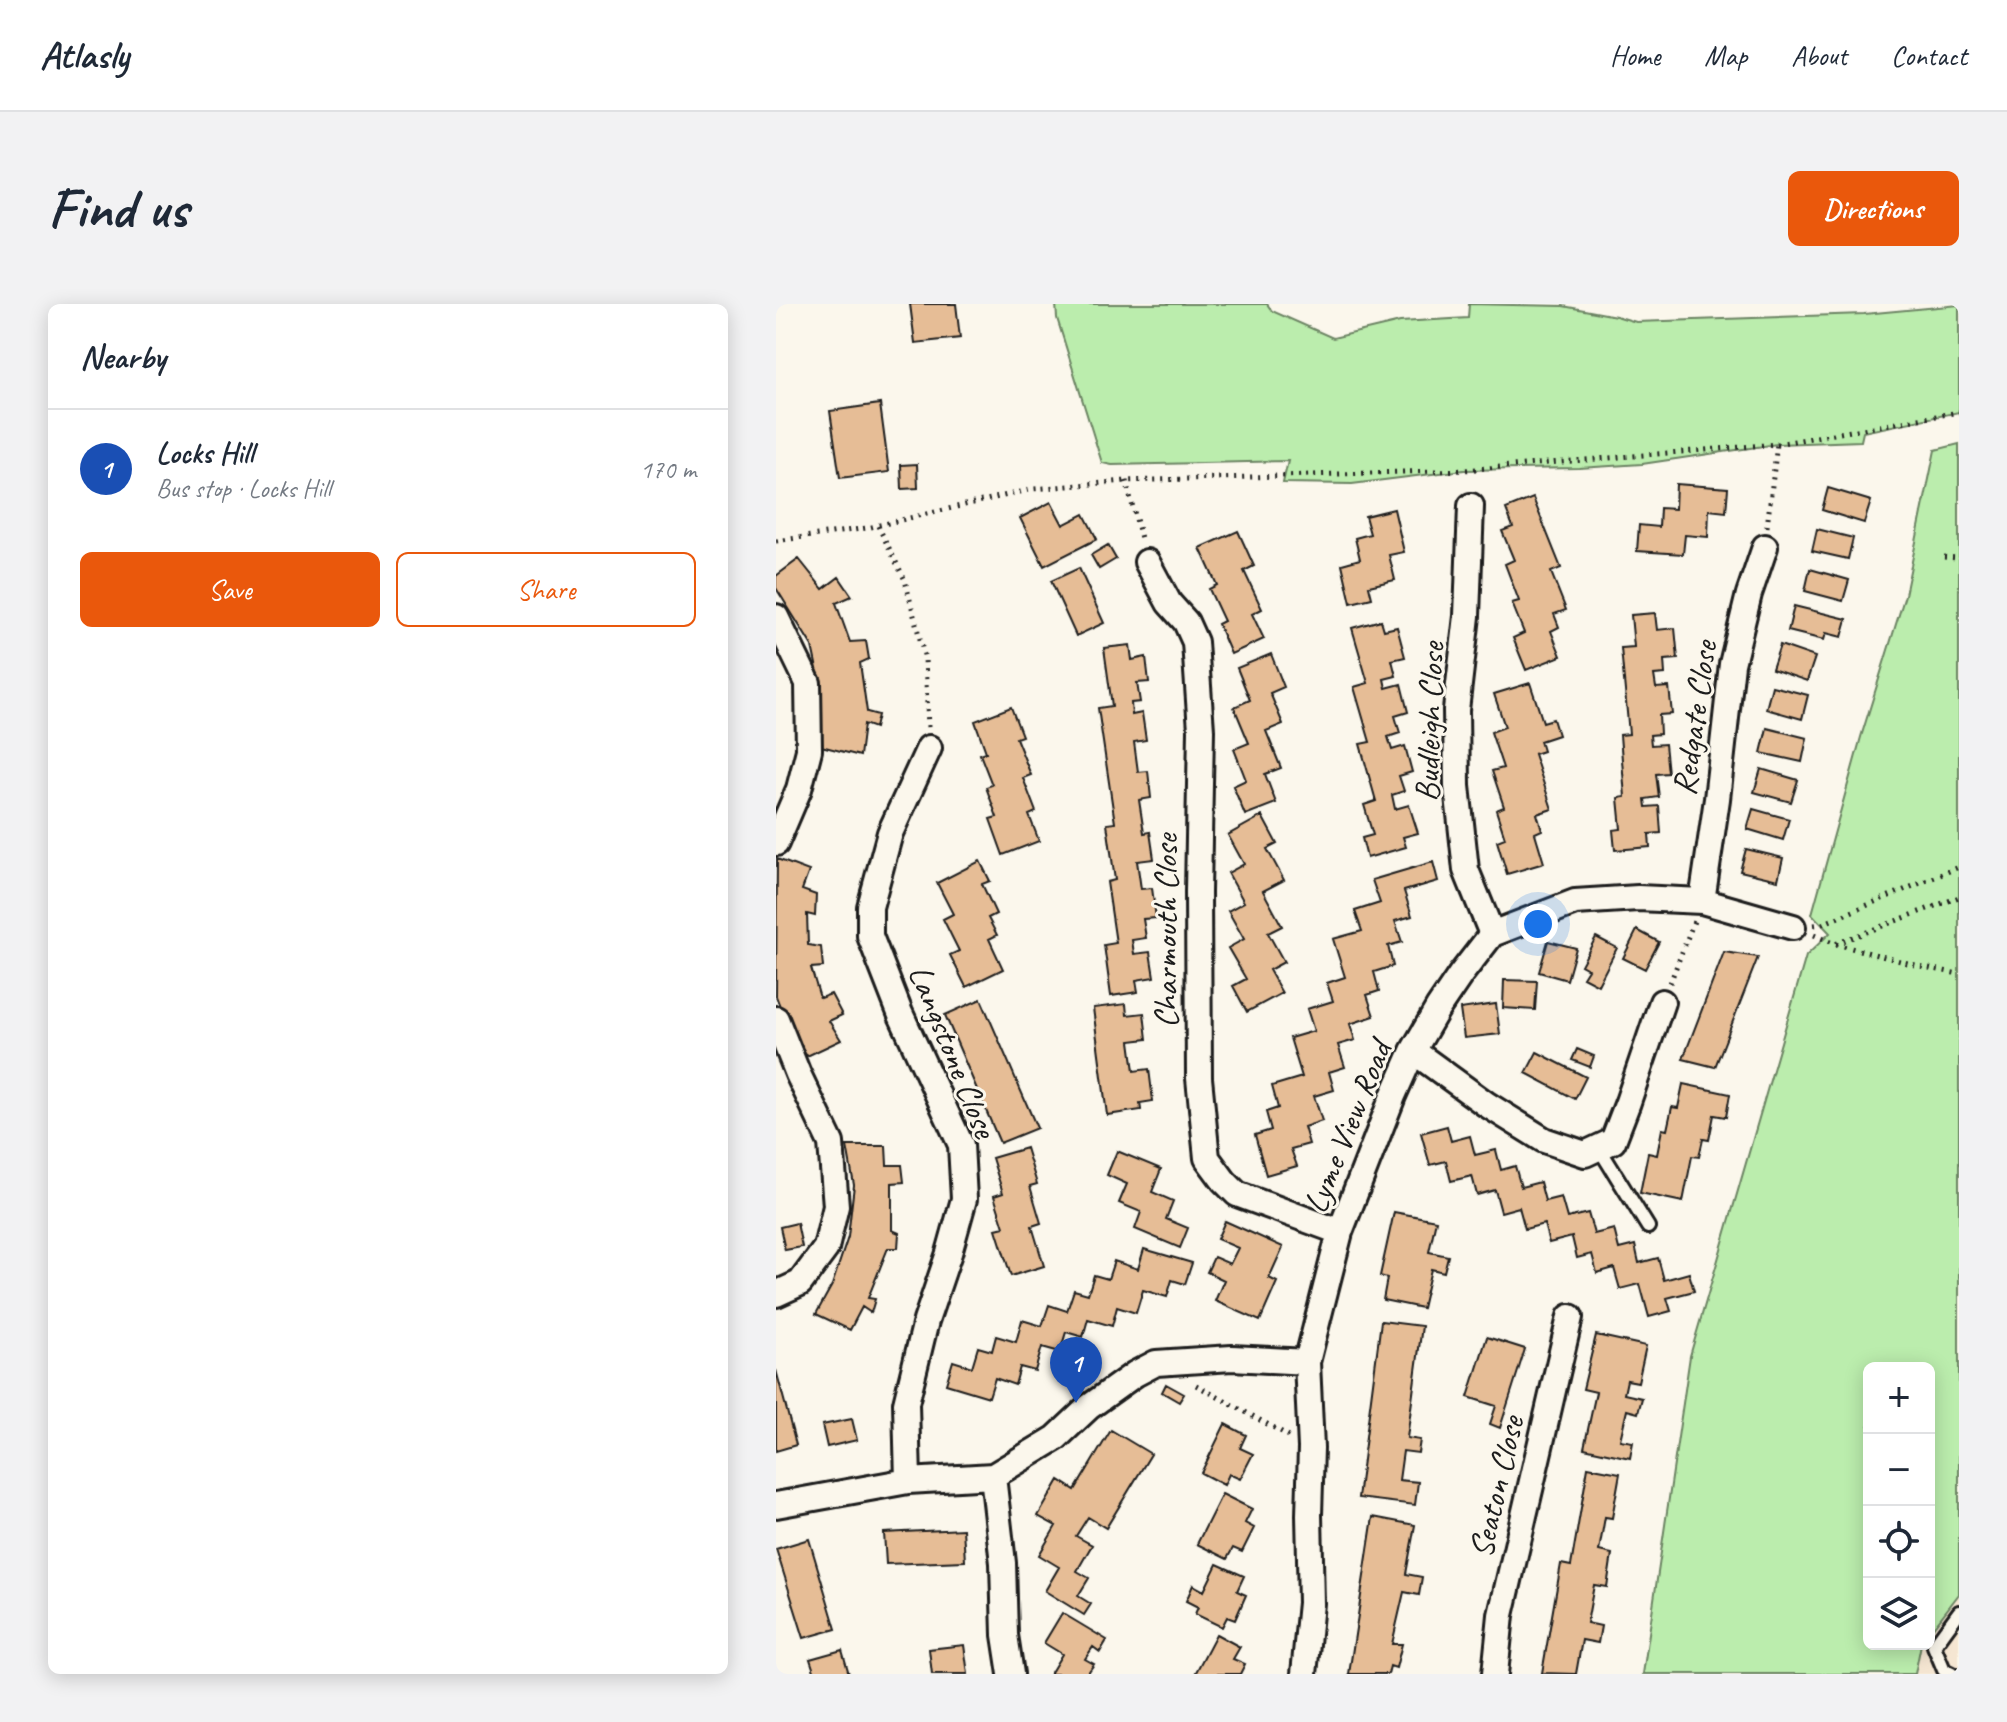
<!DOCTYPE html>
<meta charset="utf-8">
<style>
body{margin:0;font-family:Caveat,sans-serif;background:#f2f2f3;color:#1f2937}
.controls{position:absolute;right:24px;bottom:24px;display:grid;overflow:hidden;border-radius:12px;box-shadow:0 4px 20px #0003}
.controls button{width:72px;height:72px;display:grid;place-items:center;padding:0;border:0;border-bottom:2px solid #e0e1e3;background:#fff;color:#1f2937;font:40px sans-serif}
.you{position:absolute;left:762px;top:620px;width:28px;height:28px;margin:-20px;border:6px solid #fff;border-radius:50%;background:#1a73e8;box-shadow:0 0 0 12px #1a73e833}
.badge{display:grid;place-items:center;width:52px;height:52px;border-radius:50%;background:#ea580c;color:#fff;font-size:26px;font-weight:700}
.pin{position:absolute;translate:-50% -66px;filter:drop-shadow(0 2px 4px #0008)}
.pin::after{content:'';position:absolute;top:42px;width:28px;height:24px;background:inherit;clip-path:polygon(0 0,100% 0,50% 100%)}
.list{margin:0;padding:0;list-style:none}
h2{display:flex;justify-content:space-between;align-items:center;height:104px;margin:0;padding:0 32px;font-size:34px}
h2 small{font-size:26px;font-weight:400;color:#747a83}
.list li{display:grid;grid-template-columns:52px 1fr auto;gap:24px;align-items:center;box-sizing:border-box;height:120px;padding:0 32px;border-top:2px solid #e0e1e3}
.list b{display:block;font-size:30px;white-space:nowrap}
.list p{margin:0;font-size:26px;white-space:nowrap;color:#747a83}
.list em{font-size:26px;font-style:normal;color:#747a83}
.actions{display:flex;gap:16px;padding:24px 32px}
.actions a{flex:1;padding:18px 0;border:2px solid #ea580c;border-radius:12px;text-align:center;font-size:28px;color:#ea580c}
.actions .main{background:#ea580c;color:#fff}
.icon{flex:none;width:44px;height:44px;fill:none;stroke:currentColor;stroke-width:2;stroke-linecap:round;stroke-linejoin:round}
.map{position:relative;flex:none;width:1183px;height:1370px;overflow:hidden;border-radius:12px}
header{display:flex;align-items:center;gap:48px;box-sizing:border-box;height:112px;padding:0 40px;background:#fff;border-bottom:2px solid #e0e1e3}
header strong{font-size:38px}
nav{display:flex;gap:44px;margin-inline-start:auto;font-size:28px}
.intro{display:flex;align-items:center;justify-content:space-between;box-sizing:border-box;height:192px;padding:0 48px}
h1{margin:0;font-size:56px}
.button{padding:20px 36px;border-radius:12px;background:#ea580c;color:#fff;font-size:28px;font-weight:700}
main{display:flex;gap:48px;padding:0 48px}
aside{flex:1;background:#fff;border-radius:12px;box-shadow:0 4px 20px #0003}
.map>svg:first-child{display:block}
</style>
<header>
<strong>Atlasly</strong>
<nav><a>Home</a><a>Map</a><a>About</a><a>Contact</a></nav>
</header>
<div class="intro"><h1>Find us</h1><a class="button">Directions</a></div>
<main>
<aside>
<h2>Nearby<small></small></h2>
<ul class="list">
<li><span class="badge" style="background:#1a4fb4">1</span><div><b>Locks Hill</b><p>Bus stop · Locks Hill</p></div><em>170 m</em></li>
</ul>
<div class="actions"><a class="main">Save</a><a>Share</a></div>
</aside>
<div class="map">
<svg width="1183" height="1370" viewBox="0 0 1183 1370">
<rect width="100%" height="100%" fill="#fbf7ec"/>
<filter id="ink" filterUnits="userSpaceOnUse"><feTurbulence type="fractalNoise" baseFrequency=".0125" numOctaves="2"/><feDisplacementMap in="SourceGraphic" scale="16" xChannelSelector="R" yChannelSelector="G"/><feConvolveMatrix kernelMatrix="1 2 1 2 8 2 1 2 1" color-interpolation-filters="sRGB"/></filter>
<g filter="url(#ink)">
<path fill="#f5e6d2" d="M1183,1290V1370H1139L1145,1340H1153V1329Z"/>
<path fill="#bbedad" stroke="#6c8464" stroke-width="2" d="M280,0H491L496,7L557,34L624,18L692,14L693,0L787,2L840,12L860,18L1088,10L1183,1V108L1087,128L1085,137L1001,140L866,160L803,164L688,166L576,180L507,179L512,157L336,161L326,159L281,14Z
M1183,140V1290L1153,1329V1064H1093V1340H1145L1139,1370H867L914,1052L1030,652L1054,629L1036,610L1085,433L1129,291L1159,146Z"/>
<path fill="#e6bd96" stroke="#1c1c1c" stroke-width="2" d="M134,0H180L184,34L139,39Z
M104,100L113,168L64,174L54,107Z
M141,160L142,184L126,185L125,161Z
M900,180L952,184L950,208L933,206L932,233L909,231L907,250L861,247L863,221L883,223L884,204L899,205Z
M1052,184L1095,197L1088,219L1046,206Z
M757,194L785,264L775,268L790,306L778,310L783,323L775,327L785,352L750,366L737,334L748,329L736,299L743,297L729,260L738,256L726,227L737,223L730,205Z
M275,198L287,221L308,210L321,235L268,262L244,214Z
M618,205L628,248L613,251L619,276L593,282L596,294L575,299L566,260L584,255L579,234L594,230L589,212Z
M1041,225L1077,234L1072,255L1036,247Z
M462,227L478,262L468,267L486,305L476,310L488,335L455,350L442,320L448,317L433,285L441,281L424,244Z
M332,241L340,255L323,265L315,251Z
M23,255L47,285L63,273L76,292L60,299L74,338L90,337L93,355L84,359L91,408L102,411L99,424L88,420L84,452L45,442V383L36,342L0,284V272Z
M303,264L328,319L300,332L275,277Z
M1034,265L1073,276L1067,297L1029,287Z
M1018,302L1071,315L1066,333L1050,329L1048,336L1012,327Z
M879,309L881,326L899,324L902,355L888,356L889,370L878,371L880,384L893,383L896,410L883,411L884,430L874,431L875,441L889,440L892,469L880,470L883,493L869,495L870,503L883,502L885,529L873,530L874,543L839,546L837,526L845,525L842,494L849,493L844,431L853,430L845,344L858,343L855,311Z
M605,316L608,326L621,323L629,353L616,356L620,372L608,375L610,384L625,380L632,408L619,412L624,429L612,433L616,446L629,442L636,468L623,472L628,487L616,491L619,505L633,501L642,529L627,533L630,543L591,554L586,534L597,531L588,501L600,497L584,440L594,438L578,383L592,379L576,324Z
M354,341L356,356L370,353L373,378L361,379L364,398L355,399L356,411L366,409L370,436L358,438L362,468L372,467L375,494L363,496L368,529L374,528L378,555L361,557L365,585L376,584L380,614L367,615L370,634L356,636L358,650L374,648L378,673L360,676L362,688L335,692L328,641L340,639L331,578L339,576L331,520L339,519L322,404L336,402L328,344Z
M1004,341L1039,353L1031,377L996,365Z
M495,350L508,383L494,389L507,420L490,427L505,464L489,470L500,499L469,511L457,482L470,476L458,445L473,439L458,403L474,396L461,364Z
M754,379L767,418L777,415L782,431L764,437L767,447L758,450L776,505L761,510L766,526L759,529L768,559L731,570L721,537L729,534L720,506L728,503L716,467L727,464L715,428L729,423L718,390Z
M996,382L1032,391L1026,415L990,405Z
M235,403L246,432L240,434L255,471L247,474L260,508L253,511L263,537L227,551L214,515L221,513L210,483L216,481L204,450L210,448L199,417Z
M991,424L1031,434L1026,458L985,449Z
M985,465L1022,476L1015,498L978,488Z
M977,505L1013,515L1007,536L971,525Z
M486,512L501,540L491,545L508,576L487,587L506,622L492,629L508,658L493,666L506,689L471,708L457,682L470,675L452,644L468,635L452,607L468,598L452,569L468,560L452,531Z
M970,545L1007,554L1002,576L964,567Z
M1,555L33,567L26,586L40,591L39,612L31,610L32,641L45,643L47,663L35,664L44,694L55,690L66,711L53,717L65,736L31,752L15,731L0,692Z
M204,557L214,577L206,580L220,610L212,614L221,631L213,635L227,665L190,683L174,651L183,647L167,615L177,610L161,579Z
M657,558L662,577L628,587L636,612L619,617L626,638L612,642L617,662L598,668L603,687L591,691L598,712L574,720L579,736L562,741L569,763L553,768L558,786L538,792L546,817L528,823L533,840L515,845L521,862L490,871L479,831L495,826L490,808L502,804L496,782L526,773L514,734L538,727L531,705L557,697L551,679L569,673L557,635L586,627L579,607L604,599L596,576Z
M861,626L883,638L869,665L847,654Z
M820,633L841,644L822,681L807,673L812,665L805,661Z
M772,637L800,644L791,676L763,668Z
M948,648L982,653L939,763L907,755Z
M728,676L761,677L759,706L727,704Z
M205,695L261,824L224,839L169,711Z
M350,700L351,711L368,709L371,735L354,737L358,767L373,765L377,797L364,799L365,806L331,811L317,704Z
M720,700L724,730L688,734L684,705Z
M801,745L818,752L814,763L796,756Z
M761,748L810,773L799,795L750,769Z
M907,780L954,790L950,813L938,811L933,836L927,835L923,853L916,852L907,898L864,889L872,849L881,851L886,825L891,826L896,803L902,804Z
M671,822L675,837L694,832L699,851L720,846L725,866L739,862L745,883L764,878L769,897L785,893L791,914L812,909L818,930L838,925L843,945L859,941L863,959L882,954L888,976L913,969L918,987L891,994L895,1007L873,1013L864,980L844,985L838,964L821,969L816,950L801,954L796,933L773,939L768,920L749,925L743,903L725,908L719,886L701,891L696,872L675,877L670,857L654,861L645,829Z
M71,842H110L111,861H126L128,878L116,879V926L123,929L122,944H112L92,994L99,995L95,1009L86,1003L74,1026L40,1010L56,981L72,933L78,881Z
M250,844L261,880L254,882L265,919L256,922L268,962L235,972L220,925L228,923L218,892L227,889L216,854Z
M341,847L385,865L376,888L397,897L390,915L412,924L404,944L359,925L365,908L343,899L351,880L331,871Z
M618,908L660,916L653,948L672,952L668,968L655,965L646,1004L607,996L611,974L604,972Z
M449,917L507,943L493,974L501,978L484,1017L439,997L448,976L431,968L438,953L454,960L462,944L441,935Z
M21,919L26,943L9,946L4,923Z
M368,945L416,959L409,980L396,976L391,993L367,986L360,1009L341,1003L336,1022L312,1015L307,1033L290,1028L284,1048L266,1043L259,1067L244,1063L239,1081L219,1074L213,1093L170,1080L177,1057L196,1063L202,1043L216,1047L220,1032L240,1038L246,1016L266,1022L273,1001L291,1007L298,986L312,990L318,971L332,975L338,957L362,965Z
M605,1017L646,1022L631,1134L644,1136L642,1149L627,1147L623,1176L642,1178L639,1201L582,1194Z
M820,1031L870,1042L862,1078L851,1076L848,1090L866,1094L862,1109L851,1106L844,1136L857,1138L854,1154L808,1144L820,1088L807,1085Z
M711,1033L749,1045L724,1124L714,1120L720,1102L692,1093Z
M0,1066L20,1141L0,1147Z
M390,1080L408,1090L403,1098L386,1088Z
M76,1115L81,1136L51,1143L46,1121Z
M449,1120L470,1131L464,1144L477,1150L464,1175L453,1170L448,1181L425,1169Z
M335,1126L375,1150L330,1224L312,1213L300,1232L316,1241L301,1267L313,1274L302,1292L315,1300L308,1311L269,1287L283,1263L263,1251L280,1222L262,1212L283,1176L299,1186Z
M812,1163L844,1169L836,1214L829,1213L823,1247L836,1250L831,1283L818,1281L811,1319L825,1322L822,1339L806,1336L800,1370L766,1369L785,1260L795,1262Z
M446,1190L476,1205L469,1219L478,1224L466,1248L457,1244L451,1255L421,1240Z
M597,1213L639,1221L630,1270L646,1273L643,1291L628,1288L616,1340H626L620,1364L614,1362L612,1370H573Z
M187,1225L189,1257L110,1260L108,1229Z
M33,1235L60,1325L28,1334L0,1245Z
M441,1260L468,1272L461,1287L470,1291L459,1316L451,1313L446,1323L419,1310L422,1303L410,1297L417,1281L428,1287Z
M286,1309L331,1336L324,1348L317,1343L309,1355L318,1360L311,1370H274L286,1350L268,1339Z
M440,1330L464,1343L457,1355L469,1360L464,1370H419Z
M188,1341L192,1370H156L153,1345Z
M66,1346L73,1370H39L34,1355Z"/>
<g fill="none" stroke-linecap="round" stroke-linejoin="round">
<g stroke="#1c1c1c" stroke-width="18">
<path id="service" d="M823,844L872,923
M1176,1370L1168,1366L1158,1342L1183,1308"/>
</g>
<g stroke="#1c1c1c" stroke-width="30">
<path id="minor" d="M695,202L691,312L680,406L681,482L690,566L716,630
M371,258L393,299L410,318L419,338L425,426L422,588L423,774L431,854L448,877L461,890L564,928
M0,313L32,379L33,446L23,485L0,539
M926,597L941,495L956,360L973,290L989,243
M0,715L22,770L55,839L60,902L50,944L24,979L0,990
M637,747L710,800L768,836L809,850L837,837L852,798L886,698
M217,1172L227,1259L229,1331L235,1370
M132,1177L130,1099L150,1017L173,949L188,895L185,841L124,709L94,632V603L114,529L153,444
M0,1201L132,1177L217,1172L280,1134L313,1103L359,1070L380,1059L456,1054L531,1058
M528,1370L535,1299L533,1211L535,1144L531,1058L564,928L617,792L637,747L662,704L685,670L716,630L799,598L862,594L926,597L1017,623
M719,1370L725,1311L794,1013"/>
</g>
<path stroke="#1c1c1c" stroke-width="5" stroke-dasharray="2 6" stroke-linecap="butt" d="M350,177L366,238
M102,222L129,276L149,355L152,424
M991,223L1001,140
M0,237L91,224L257,185L350,177L688,166L1001,140L1183,108
M1168,253L1183,254
M1038,621L1046,620L1183,563
M1038,631L1059,640L1183,593
M1060,640L1143,662L1183,670
M894,679L918,617
M420,1081L513,1132"/>
<use href="#service" stroke="#fbf7ec" stroke-width="12"/>
<use href="#minor" stroke="#fbf7ec" stroke-width="24"/>
</g>
</g>
<g text-anchor="middle" dominant-baseline="central" stroke-width="6" stroke-linejoin="round" paint-order="stroke">
<g font-size="34" fill="#1c1c1c" stroke="#fbf7ec">
<text transform="translate(918 414) rotate(-82)">Redgate Close</text>
<text transform="translate(653 418) rotate(-88)">Budleigh Close</text>
<text transform="translate(389 627) rotate(-90)">Charmouth Close</text>
<text transform="translate(177 747) rotate(68)">Langstone Close</text>
<text transform="translate(571 823) rotate(-68)">Lyme View Road</text>
<text transform="translate(720 1183) rotate(-77)">Seaton Close</text>
</g>
</g>
</svg>
<div class="controls">
<button>+</button>
<button>−</button>
<button><svg class="icon" aria-label="locate" viewBox="0 0 24 24"><circle cx="12" cy="12" r="6"/><path d="M12 2v4M12 18v4M2 12h4M18 12h4"/></svg></button>
<button><svg class="icon" aria-label="layers" viewBox="0 0 24 24"><path d="M12 4l9 5-9 5-9-5zM3 14l9 5 9-5"/></svg></button>
</div>
<div class="you"></div>
<div class="pin badge" style="left:300px;top:1099px;background:#1a4fb4">1</div>
</div>
</main>
